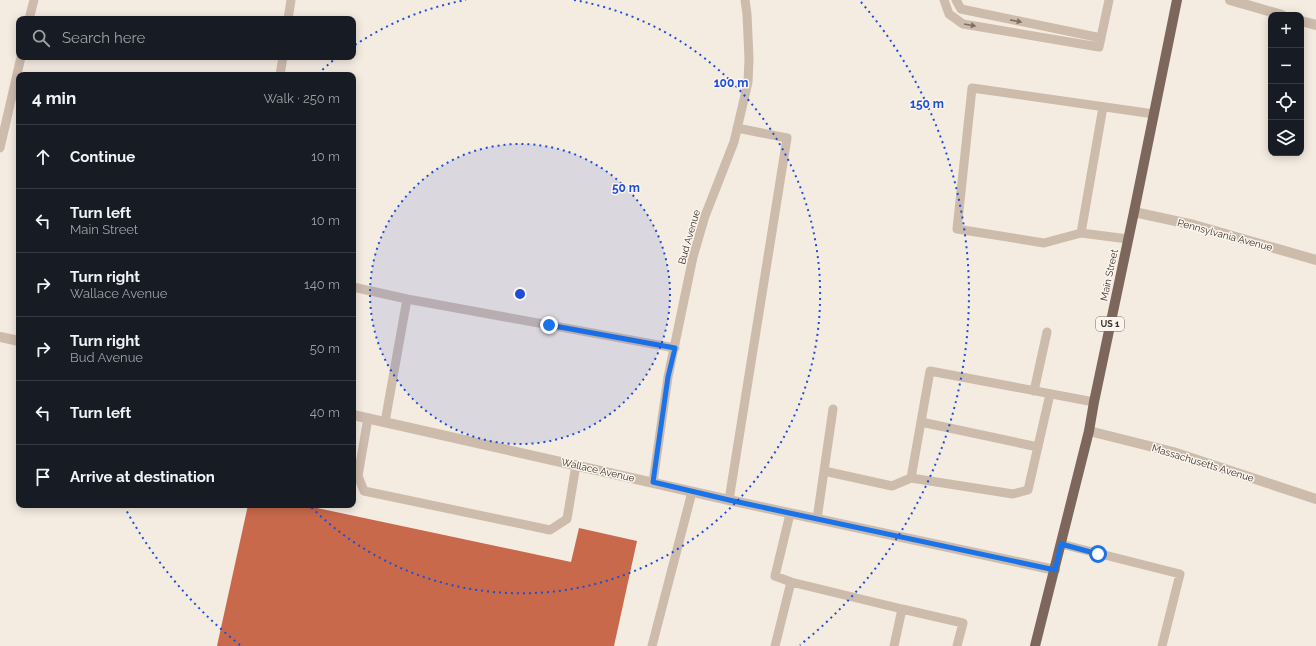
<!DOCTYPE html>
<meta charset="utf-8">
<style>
body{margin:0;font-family:Raleway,sans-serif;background:#242831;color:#f1f3f6}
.controls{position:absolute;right:12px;top:12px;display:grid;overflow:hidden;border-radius:8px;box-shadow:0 2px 10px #0003}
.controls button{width:36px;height:36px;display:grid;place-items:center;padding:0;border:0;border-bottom:1px solid #363941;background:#171b24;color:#f1f3f6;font:20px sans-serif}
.stop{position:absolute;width:12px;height:12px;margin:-9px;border:3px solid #1a73e8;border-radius:50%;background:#fff}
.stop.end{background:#1a73e8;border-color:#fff;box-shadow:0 1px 4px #0008}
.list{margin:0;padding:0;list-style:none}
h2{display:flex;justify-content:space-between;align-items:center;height:52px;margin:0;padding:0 16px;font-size:17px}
h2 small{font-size:13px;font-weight:400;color:#9ea1a6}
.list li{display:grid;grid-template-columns:26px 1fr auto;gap:12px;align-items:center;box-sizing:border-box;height:64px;padding:0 16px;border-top:1px solid #363941}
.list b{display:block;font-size:15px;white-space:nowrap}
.list p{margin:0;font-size:13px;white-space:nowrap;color:#9ea1a6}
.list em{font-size:13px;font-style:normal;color:#9ea1a6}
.icon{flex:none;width:22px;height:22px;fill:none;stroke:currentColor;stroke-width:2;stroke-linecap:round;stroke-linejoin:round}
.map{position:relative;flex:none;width:1316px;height:646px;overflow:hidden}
.search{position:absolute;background:#171b24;box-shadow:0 2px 10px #0003;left:16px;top:16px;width:340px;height:44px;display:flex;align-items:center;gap:10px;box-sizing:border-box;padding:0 14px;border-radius:8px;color:#9ea1a6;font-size:15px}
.panel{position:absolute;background:#171b24;box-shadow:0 2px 10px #0003;left:16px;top:72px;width:340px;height:436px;border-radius:8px}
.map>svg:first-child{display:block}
</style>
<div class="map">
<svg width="1316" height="646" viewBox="0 0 1316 646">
<rect width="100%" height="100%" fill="#f4ebe1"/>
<path fill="#c8694b" d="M248,505H303L571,562L579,528L637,541L614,646H217Z"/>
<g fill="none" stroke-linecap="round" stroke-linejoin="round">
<path stroke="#cdbbac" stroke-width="9" d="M944,0L949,14L963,24L1099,47L1109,0
M956,0L961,9L1101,38
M29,19L34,0
M288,19L291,0
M280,75L283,57
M0,148L21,57
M1081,233L1103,107
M1128,239L1081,233L1044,243L957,229L972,88L1154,114
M353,287L407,299L675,348
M1034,391L1047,332
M368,418L358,476L364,491L550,530L567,519L576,465
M385,422L407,299
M921,422L1038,447
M824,471L892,486L911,478L930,371L1094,402
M911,478L1013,494L1028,490L1050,394
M653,482L668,377L693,257L705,216L734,142L748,82L749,59L747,14L745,0
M729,500L787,138L737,128
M790,514L775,576L791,582L902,609L894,646
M817,519L833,409
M1061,544L1180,574L1162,646
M902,609L963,623L957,646
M652,646L692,492
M775,646L791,582"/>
<path stroke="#cdbbac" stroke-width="10" d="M1230,0L1282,15
M1301,21L1316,25
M1134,212L1194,225L1316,260
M0,337L19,341
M353,415L729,500L1055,570
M1089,431L1173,452L1316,499"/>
<path stroke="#7d675c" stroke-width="10" d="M1035,646L1089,431L1094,402L1134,212L1177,0"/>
</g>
<defs><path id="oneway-solid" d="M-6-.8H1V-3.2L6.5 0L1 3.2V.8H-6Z"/></defs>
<g fill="#7d6f65">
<use href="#oneway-solid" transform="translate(1016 21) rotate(11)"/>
<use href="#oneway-solid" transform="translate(970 25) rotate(10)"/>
</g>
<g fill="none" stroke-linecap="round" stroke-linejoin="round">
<path stroke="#1a73e8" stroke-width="5" d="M549,325L675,348L668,377L653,482L729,500L1055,570L1061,544L1098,554"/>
</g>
<circle cx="520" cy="294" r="150" fill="#1d4ed8" fill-opacity=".12"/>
<g fill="none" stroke="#1d4ed8" stroke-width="2" stroke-dasharray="2 4">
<circle cx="520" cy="294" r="150"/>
<path d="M318 74A299 299 0 0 1 336 58M355 45A299 299 0 0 1 466 0M574 0A299 299 0 1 1 309 505"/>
<path d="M240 645A449 449 0 0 1 125 508M861 2A449 449 0 0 1 800 645"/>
</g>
<g text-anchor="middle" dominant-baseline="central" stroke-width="3" stroke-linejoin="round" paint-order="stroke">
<rect fill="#fbf5ee" stroke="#756b66" stroke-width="1" x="1096" y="317" width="28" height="14" rx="3"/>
<g font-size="9" font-weight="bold" fill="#3b302b">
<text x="1110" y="324">US 1</text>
</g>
<g font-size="10" fill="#3b302b" stroke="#fbf5ee">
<text transform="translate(1225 235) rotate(15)">Pennsylvania Avenue</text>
<text transform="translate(689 237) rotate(-74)">Bud Avenue</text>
<text transform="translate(1109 275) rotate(-78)">Main Street</text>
<text transform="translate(1203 463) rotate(17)">Massachusetts Avenue</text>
<text transform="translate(598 470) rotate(13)">Wallace Avenue</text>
</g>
</g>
<circle cx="520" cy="294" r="6" fill="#1d4ed8" stroke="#fbf5ee" stroke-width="2"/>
<g font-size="12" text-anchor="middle" font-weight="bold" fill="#1d4ed8" stroke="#fbf5ee" stroke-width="3" stroke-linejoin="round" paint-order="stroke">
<text x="731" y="87">100 m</text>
<text x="927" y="108">150 m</text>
<text x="626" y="192">50 m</text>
</g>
</svg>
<div class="controls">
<button>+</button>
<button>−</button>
<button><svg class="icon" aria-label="locate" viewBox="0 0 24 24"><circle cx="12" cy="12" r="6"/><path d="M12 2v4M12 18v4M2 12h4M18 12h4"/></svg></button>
<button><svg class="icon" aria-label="layers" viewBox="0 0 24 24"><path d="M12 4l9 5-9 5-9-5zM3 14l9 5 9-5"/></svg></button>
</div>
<div class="stop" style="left:1098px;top:554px"></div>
<div class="stop end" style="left:549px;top:325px"></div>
<div class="search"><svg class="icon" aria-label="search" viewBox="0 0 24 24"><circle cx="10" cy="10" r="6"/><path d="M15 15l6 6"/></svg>Search here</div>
<section class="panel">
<h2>4 min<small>Walk · 250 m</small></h2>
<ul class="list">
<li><svg class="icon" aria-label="ahead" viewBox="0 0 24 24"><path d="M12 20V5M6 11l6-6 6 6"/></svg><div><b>Continue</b></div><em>10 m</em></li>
<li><svg class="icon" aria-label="left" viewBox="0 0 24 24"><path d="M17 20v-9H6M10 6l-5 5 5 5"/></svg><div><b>Turn left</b><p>Main Street</p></div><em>10 m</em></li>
<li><svg class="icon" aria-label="right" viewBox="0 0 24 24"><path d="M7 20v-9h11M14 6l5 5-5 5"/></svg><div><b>Turn right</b><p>Wallace Avenue</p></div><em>140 m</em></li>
<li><svg class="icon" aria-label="right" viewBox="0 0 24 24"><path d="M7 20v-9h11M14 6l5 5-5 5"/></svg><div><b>Turn right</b><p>Bud Avenue</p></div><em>50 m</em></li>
<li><svg class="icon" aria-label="left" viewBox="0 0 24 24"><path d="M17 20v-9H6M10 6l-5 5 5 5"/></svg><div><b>Turn left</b></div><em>40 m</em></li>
<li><svg class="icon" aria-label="arrive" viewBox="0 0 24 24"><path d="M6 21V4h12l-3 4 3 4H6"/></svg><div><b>Arrive at destination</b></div></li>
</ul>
</section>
</div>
